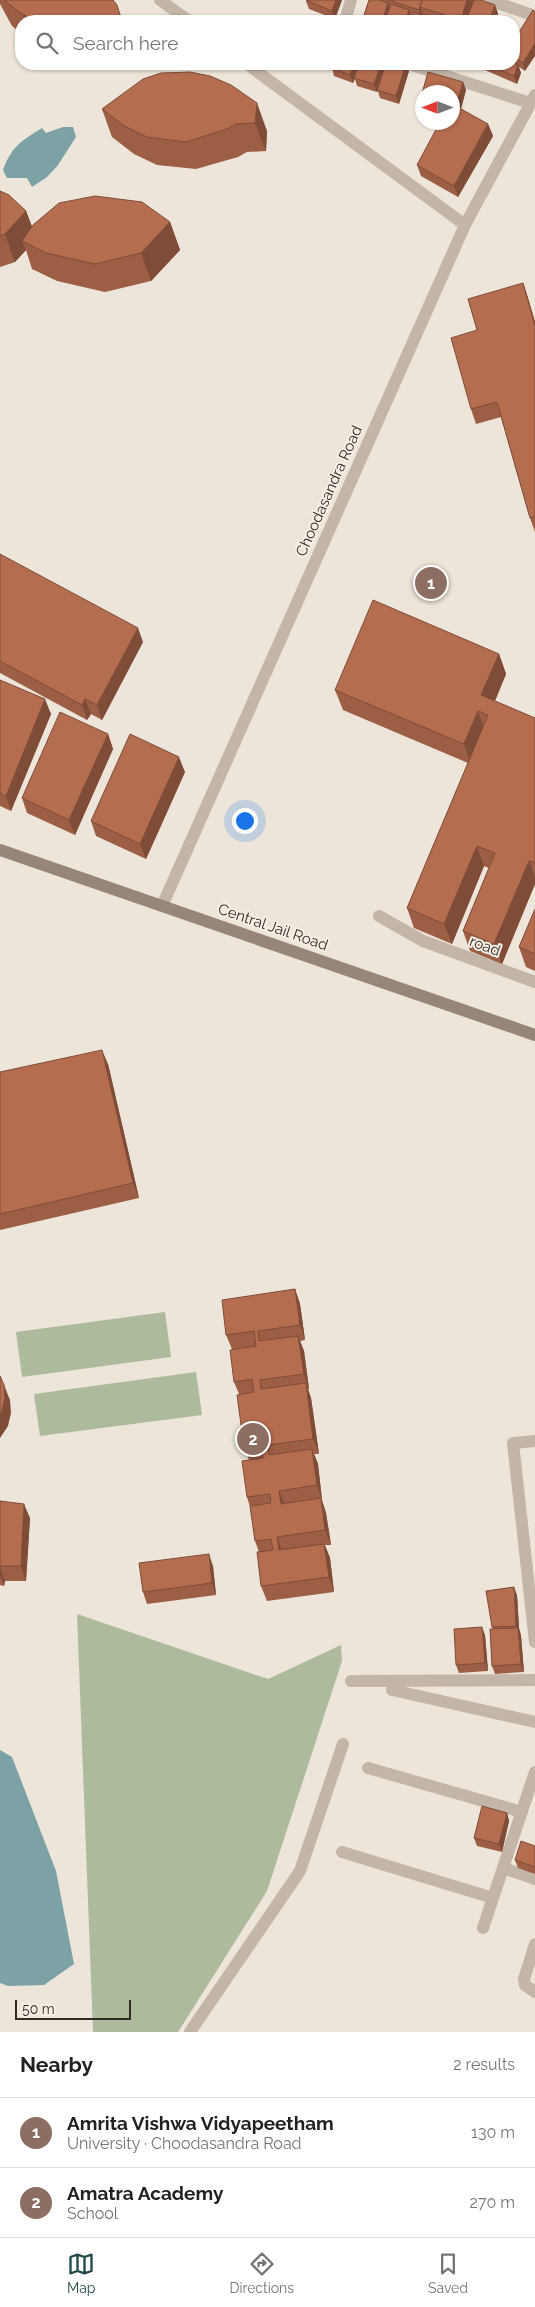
<!DOCTYPE html>
<meta charset="utf-8">
<style>
body{margin:0;font-family:Raleway,sans-serif;background:#f2f2f2;color:#202124}
.compass{position:absolute;left:415px;top:85px;width:45px;height:45px;border-radius:50%;background:#fff;box-shadow:0 1px 4px #0004;rotate:270deg}
.scale{position:absolute;left:15px;bottom:12px;width:116px;box-sizing:border-box;padding-left:5px;border:2px solid #312a26;border-top:0;font-size:14px;line-height:18px;white-space:nowrap;color:#312a26;-webkit-text-stroke:4px #f6efe5;paint-order:stroke}
.you{position:absolute;left:244px;top:820px;width:18px;height:18px;margin:-12px;border:4px solid #fff;border-radius:50%;background:#1a73e8;box-shadow:0 0 0 8px #1a73e833}
.badge{display:grid;place-items:center;width:32px;height:32px;border-radius:50%;background:#22484c;color:#fff;font-size:16px;font-weight:700}
.pin{position:absolute;translate:-50% -50%;border:2px solid #fff;box-shadow:0 1px 5px #0006}
.list{margin:0;padding:0;list-style:none}
h2{display:flex;justify-content:space-between;align-items:center;height:65px;margin:0;padding:0 20px;font-size:21px}
h2 small{font-size:16px;font-weight:400;color:#757577}
.list li{display:grid;grid-template-columns:32px 1fr auto;gap:15px;align-items:center;box-sizing:border-box;height:70px;padding:0 20px;border-top:1px solid #e0e0e0}
.list b{display:block;font-size:19px;white-space:nowrap}
.list p{margin:0;font-size:16px;white-space:nowrap;color:#757577}
.list em{font-size:16px;font-style:normal;color:#757577}
.icon{flex:none;width:28px;height:28px;fill:none;stroke:currentColor;stroke-width:2;stroke-linecap:round;stroke-linejoin:round}
.map{position:relative;flex:none;width:535px;height:2032px;overflow:hidden}
.search{position:absolute;background:#fff;box-shadow:0 1px 4px #0004;left:15px;right:15px;top:15px;height:55px;display:flex;align-items:center;gap:12px;box-sizing:border-box;padding:0 18px;border-radius:20px;color:#757577;font-size:19px}
.sheet{height:205px;background:#fff}
nav{display:flex;justify-content:space-around;align-items:center;box-sizing:border-box;height:70px;border-top:1px solid #e0e0e0;background:#fff;font-size:14px;color:#757577}
nav a{display:grid;justify-items:center;gap:2px}
nav .on{color:#22484c}
.map>svg:first-child{display:block}
</style>
<div class="map">
<svg width="535" height="2032" viewBox="0 0 535 2032">
<rect width="100%" height="100%" fill="#ede5d9"/>
<path fill="#aeba9c" d="M165,1312L171,1357L22,1377L16,1332Z
M196,1372L202,1415L40,1436L34,1394Z
M77,1614L268,1679L341,1645L342,1661L267,1891L178,2032H93Z"/>
<path fill="#7ca2a6" d="M63,127H73L76,137L58,165L47,177L32,187L27,178H7L3,170C12,146 21,141 42,128L46,133Z
M0,1750L12,1757L56,1871L74,1964L44,1985L8,1986L0,1983Z"/>
<g fill="none" stroke-linecap="round" stroke-linejoin="round">
<path stroke="#c3b5a7" stroke-width="12" d="M489,0L535,16
M345,21L351,0
M409,64L530,103
M379,916L423,941L535,982
M535,1441L513,1443L535,1642
M351,1681L535,1680
M392,1690L535,1722
M368,1768L522,1812
M342,1852L493,1898
M503,1868L535,1879
M483,1928L535,1772
M535,1944L524,1979L525,1985L535,1992
M190,2032L300,1871L343,1744"/>
<path stroke="#c3b5a7" stroke-width="12" d="M160,0L189,21
M247,64L465,225
M162,906L465,225L535,95"/>
<path stroke="#968579" stroke-width="12" d="M0,850L535,1035"/>
</g>
<path fill="#9c5e45" d="M0,0H113L123,21H21V33L12,26L0,4Z
M342,0L335,19L309,9L306,1Z
M368,0H481L498,13L495,21H362L369,0Z
M533,10L525,71L519,67L521,73L517,84L476,66L475,64H514V40Z
M114,64H126L122,70Z
M292,64H314L312,70Z
M332,68L409,71L399,104L380,98L378,91L377,92L357,86L355,79L353,83L334,76Z
M190,72L267,131L266,151L247,152L238,157L196,169L157,165L134,154L112,137L102,109Z
M428,72L463,82L466,90L461,109L488,124L493,136L458,197L421,176L417,165L440,122H452V92H422V102L421,97Z
M0,191L26,211L32,226L170,222L180,250L151,281L105,292L57,281L32,269L26,250L15,262L0,267Z
M523,283L528,298L535,322V532L530,518L501,417L476,424L471,409L477,330Z
M0,554L143,642L102,720L91,714L87,720L0,673Z
M499,654L506,674L495,701L535,718V884L502,964L470,951L463,931L489,868L484,866L452,944L414,928L407,908L468,763L343,710L335,690Z
M0,680L51,714L11,811L0,806Z
M108,734L113,749L75,835L27,813L22,798Z
M185,772L146,859L96,836L91,821Z
M535,909V971L526,967L519,947Z
M108,1064L139,1198L0,1230V1072Z
M295,1289L300,1304L305,1340L300,1341L304,1351L309,1389H308L311,1398L319,1454H314L318,1464L322,1500L326,1513L331,1545H325L330,1558L334,1592L267,1601L261,1586L259,1552L255,1541L250,1507L247,1497L249,1460L244,1447L239,1394L234,1382L232,1349L226,1335Z
M0,1501L30,1518L26,1581H5L4,1586L0,1585Z
M213,1566L216,1595L147,1604L143,1592Z
M517,1595L519,1628L521,1636L524,1672L495,1674L492,1666L493,1629L492,1627Z
M485,1635L488,1671L459,1673L456,1665Z
M507,1813L509,1821L502,1852L477,1846L474,1838Z
M535,1846V1874L518,1868L515,1860Z"/>
<path fill="#7f4c38" d="M336,0H342L335,19L332,11Z
M467,0H475L468,21H462L461,20Z
M388,3L391,11L388,21H382Z
M495,5L498,13L495,21H489Z
M420,7L423,15L422,18L419,10Z
M409,10L412,18L411,21H405Z
M535,43V56L525,71L523,63Z
M119,64H126L122,70Z
M310,64H314L312,70Z
M354,64H360L353,83L350,75Z
M381,64H386L377,92L374,84Z
M406,64L409,71L399,104L396,96Z
M518,65L521,73L517,84L514,76Z
M463,82L466,90L459,115L456,107Z
M257,103L267,131L266,151L255,123Z
M488,124L493,136L458,197L454,186Z
M26,211L36,239L22,241L26,250L15,262L5,234Z
M170,222L180,250L151,281L141,253Z
M523,283L528,298L535,322V326Z
M138,628L143,642L102,720L97,705Z
M499,654L506,674L489,715L481,695Z
M45,699L51,714L11,811L6,796Z
M85,699L91,714L87,720L82,705Z
M478,711L485,731L471,764L464,744Z
M108,734L113,749L75,835L69,820Z
M179,757L185,772L146,859L140,844Z
M477,846L484,866L452,944L444,924Z
M529,861L535,877V884L502,964L494,944Z
M102,1050L108,1064L139,1198L133,1183Z
M295,1289L300,1304L305,1340L300,1325Z
M298,1336L304,1351L309,1389L304,1374Z
M306,1383L311,1398L319,1454L313,1439Z
M4,1385L10,1400L11,1413L8,1426L0,1438V1415Z
M312,1449L318,1464L322,1500L317,1485Z
M279,1491L285,1505L281,1504Z
M321,1498L326,1513L331,1545L325,1530Z
M24,1504L30,1518L26,1581L21,1566Z
M277,1537L282,1551L279,1550Z
M324,1544L330,1558L334,1592L329,1577Z
M209,1554L213,1566L216,1595L212,1583Z
M0,1567L5,1581L4,1586L0,1575Z
M514,1587L517,1595L519,1628L521,1636L524,1672L521,1664L519,1633L516,1626Z
M482,1627L485,1635L488,1671L485,1663Z
M507,1813L509,1821L502,1852L499,1844Z"/>
<path fill="#b56d50" stroke="#7f4c38" d="M4,0H113L117,5L122,21H35L19,12Z
M306,0H336L332,11Z
M369,0H379L388,3L382,21H362Z
M388,0H422L419,10Z
M422,0H467L461,20L420,7Z
M474,0H481L495,5L489,21H466Z
M391,4L409,10L405,21H385Z
M533,10L535,12V43L523,63L514,57V40Z
M413,12L430,18L429,21H409Z
M514,63L518,65L514,76L486,64H514Z
M333,64H354L350,75L332,68Z
M359,64H381L374,84L354,78Z
M386,64H406L396,96L377,90Z
M190,72L210,76L231,85L257,103L255,123L236,124L227,129L186,142L147,137L124,126L102,109L143,79L161,73Z
M428,72L463,82L456,106L452,104V92H422V98L421,97Z
M452,104L488,124L454,186L417,165L440,122H452Z
M0,191L9,195L26,211L5,234L0,236Z
M95,196L142,202L170,222L141,253L95,264L46,253L22,241L33,225L59,203Z
M523,283L535,326V516L530,518L497,402L471,409L451,338L477,330L468,299Z
M0,554L138,628L97,705L85,699L82,705L0,661Z
M373,600L499,654L481,695L535,718V863L529,861L494,944L463,931L495,853L477,846L444,924L407,908L488,715L478,711L464,744L335,690Z
M0,680L45,699L6,796L0,793Z
M60,712L108,734L69,820L22,798Z
M130,734L179,757L140,844L91,821Z
M535,909V954L519,947Z
M102,1050L133,1183L0,1214V1072Z
M295,1289L300,1325L258,1331L259,1341L298,1336L304,1374L260,1380L261,1389L306,1383L313,1439L268,1445L269,1455L312,1449L317,1485L279,1491L281,1504L321,1498L325,1530L277,1537L279,1550L324,1544L329,1577L261,1586L257,1552L273,1550L271,1539L255,1541L250,1506L271,1503L270,1494L247,1497L242,1461L263,1458L261,1444L244,1447L237,1395L254,1392L252,1379L234,1382L230,1350L256,1346L254,1331L226,1335L222,1300Z
M0,1376L4,1385L5,1398L2,1411L0,1415Z
M0,1501L24,1504L21,1566H0Z
M209,1554L212,1583L143,1592L139,1563Z
M514,1587L516,1626L492,1627L486,1591Z
M482,1627L485,1663L456,1665L454,1629Z
M518,1628L521,1664L492,1666L490,1629Z
M482,1806L507,1813L499,1844L474,1838Z
M521,1841L535,1846V1867L515,1860Z"/>
<g text-anchor="middle" dominant-baseline="central" stroke-width="4" stroke-linejoin="round" paint-order="stroke">
<g font-size="15" fill="#312a26" stroke="#f6efe5">
<text transform="translate(329 491) rotate(-66)">Choodasandra Road</text>
<text transform="translate(273 927) rotate(19)">Central Jail Road</text>
<text transform="translate(485 946) rotate(20)">road</text>
</g>
</g>
</svg>
<svg class="compass" viewBox="-18 -18 36 36"><path d="M0-13l5 13h-10z" fill="#e53935"/><path d="M0 13l5-13h-10z" fill="#757577"/></svg>
<div class="scale">50 m</div>
<div class="you"></div>
<div class="pin badge" style="left:431px;top:583px;background:#8d6e63">1</div>
<div class="pin badge" style="left:253px;top:1439px;background:#8d6e63">2</div>
<div class="search"><svg class="icon" aria-label="search" viewBox="0 0 24 24"><circle cx="10" cy="10" r="6"/><path d="M15 15l6 6"/></svg>Search here</div>
</div>
<section class="sheet">
<h2>Nearby<small>2 results</small></h2>
<ul class="list">
<li><span class="badge" style="background:#8d6e63">1</span><div><b>Amrita Vishwa Vidyapeetham</b><p>University · Choodasandra Road</p></div><em>130 m</em></li>
<li><span class="badge" style="background:#8d6e63">2</span><div><b>Amatra Academy</b><p>School</p></div><em>270 m</em></li>
</ul>
</section>
<nav>
<a class="on"><svg class="icon" aria-label="map" viewBox="0 0 24 24"><path d="M3 6l6-2 6 2 6-2v14l-6 2-6-2-6 2zM9 4v14M15 6v14"/></svg>Map</a>
<a><svg class="icon" aria-label="directions" viewBox="0 0 24 24"><path d="M12 3l9 9-9 9-9-9zM9 14v-3h6M13 9l2 2-2 2"/></svg>Directions</a>
<a><svg class="icon" aria-label="saved" viewBox="0 0 24 24"><path d="M7 4h10v16l-5-4-5 4z"/></svg>Saved</a>
</nav>
